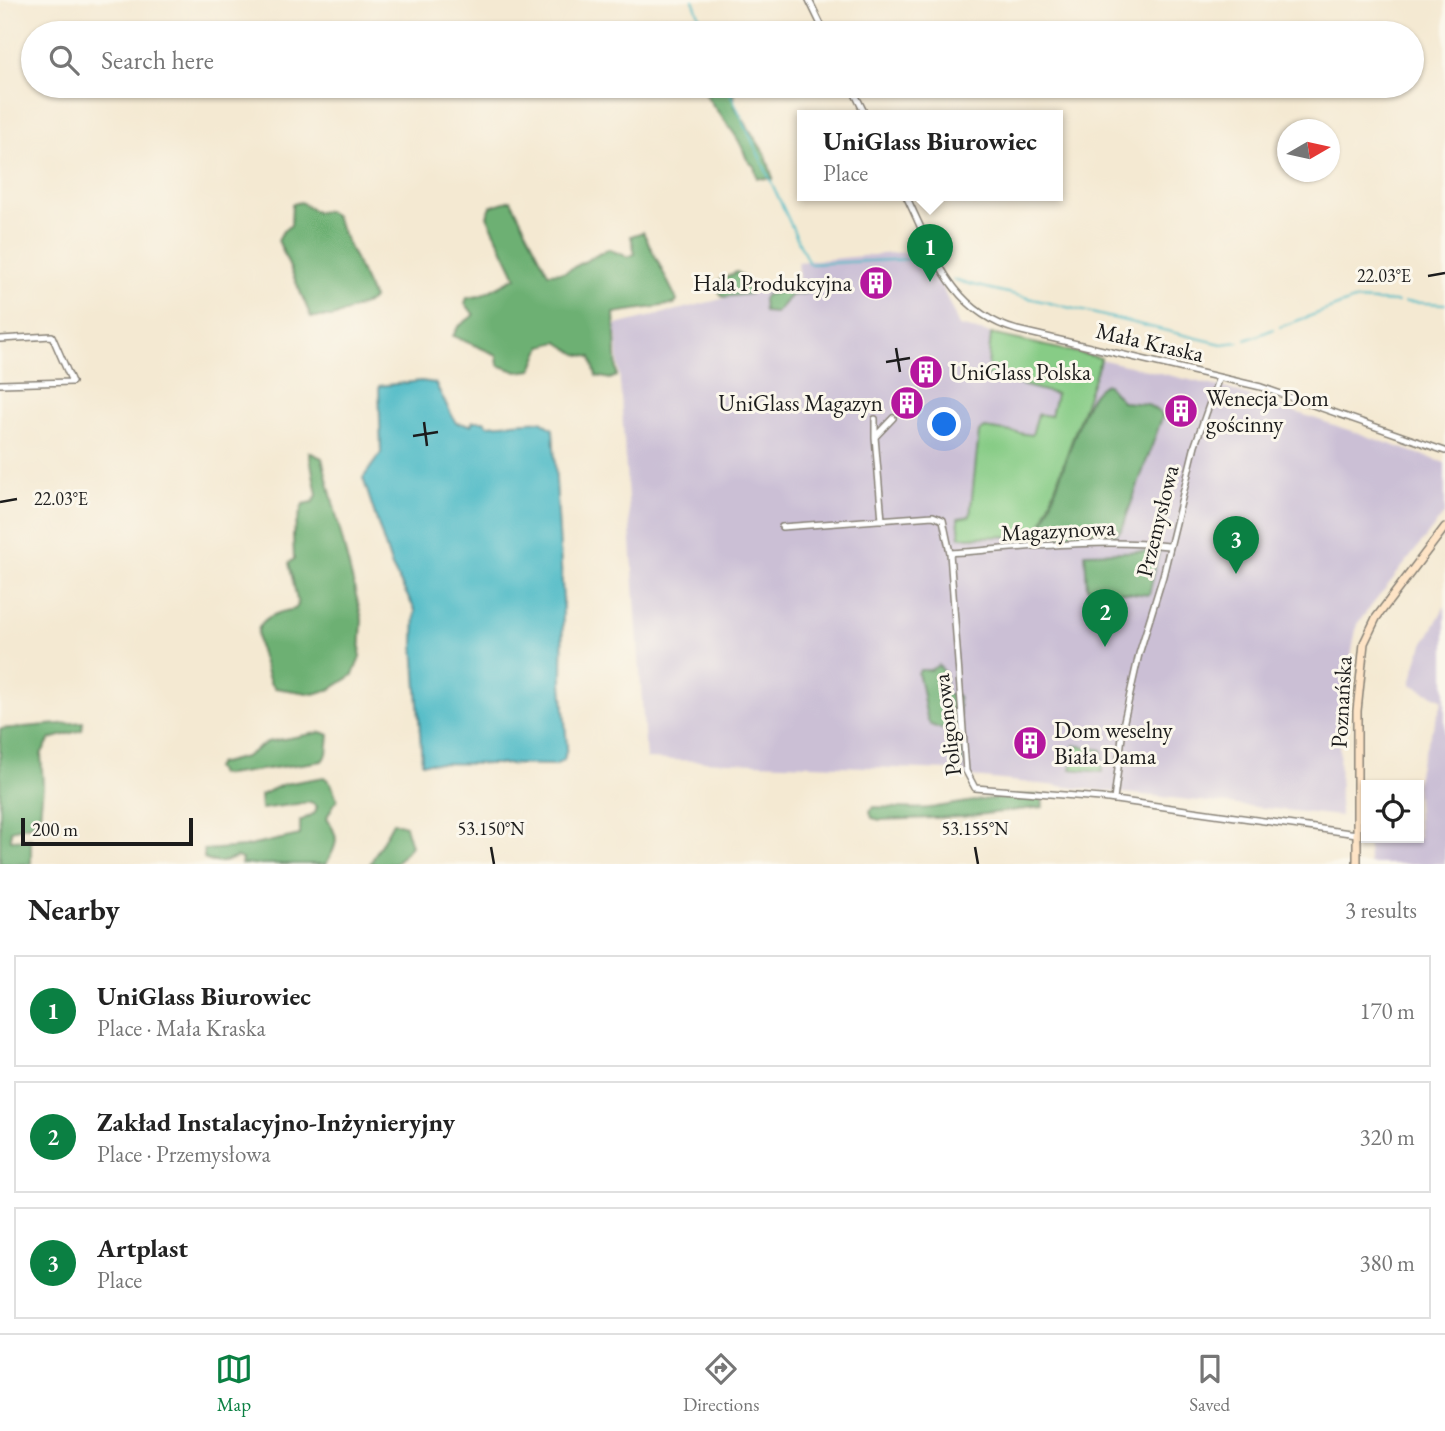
<!DOCTYPE html>
<meta charset="utf-8">
<style>
body{margin:0;font-family:"EB Garamond",serif;background:#f2f2f2;color:#222}
.controls{position:absolute;right:21px;bottom:21px;display:grid;overflow:hidden;border-radius:0px;box-shadow:0 2px 5px #0004}
.controls button{width:63px;height:63px;display:grid;place-items:center;padding:0;border:0;border-bottom:2px solid #e0e0e0;background:#fff;color:#222;font:35px sans-serif}
.compass{position:absolute;left:1277px;top:119px;width:63px;height:63px;border-radius:50%;background:#fff;box-shadow:0 2px 5px #0004;rotate:81deg}
.scale{position:absolute;left:21px;bottom:18px;width:172px;box-sizing:border-box;padding-left:7px;border:4px solid #1c1c1c;border-top:0;font-size:19px;line-height:24px;white-space:nowrap;color:#1c1c1c;-webkit-text-stroke:5px #fbf7ec;paint-order:stroke}
.you{position:absolute;left:945px;top:425px;width:24px;height:24px;margin:-18px;border:5px solid #fff;border-radius:50%;background:#1a73e8;box-shadow:0 0 0 10px #1a73e833}
.badge{display:grid;place-items:center;width:46px;height:46px;border-radius:50%;background:#0b8043;color:#fff;font-size:23px;font-weight:700}
.pin{position:absolute;translate:-50% -58px;filter:drop-shadow(0 2px 4px #0008)}
.pin::after{content:'';position:absolute;top:37px;width:24px;height:21px;background:inherit;clip-path:polygon(0 0,100% 0,50% 100%)}
.popup{position:absolute;left:797px;top:110px;width:266px;height:91px;box-sizing:border-box;display:grid;place-content:center;border-radius:0px;background:#fff;filter:drop-shadow(0 2px 5px #0005);font-size:23px;white-space:nowrap;color:#767676}
.popup b{font-size:26px;color:#222}
.popup::after{content:'';position:absolute;left:50%;top:100%;margin-left:-14px;border:14px solid transparent;border-top-color:#fff}
.list{margin:0;padding:0;list-style:none}
h2{display:flex;justify-content:space-between;align-items:center;height:91px;margin:0;padding:0 28px;font-size:30px}
h2 small{font-size:23px;font-weight:400;color:#767676}
.list li{display:grid;grid-template-columns:46px 1fr auto;gap:21px;align-items:center;box-sizing:border-box;height:112px;margin:0 14px 14px;padding:0 14px;border:2px solid #e0e0e0;border-radius:0px}
.list b{display:block;font-size:26px;white-space:nowrap}
.list p{margin:0;font-size:23px;white-space:nowrap;color:#767676}
.list em{font-size:23px;font-style:normal;color:#767676}
.icon{flex:none;width:38px;height:38px;fill:none;stroke:currentColor;stroke-width:2;stroke-linecap:round;stroke-linejoin:round}
.map{position:relative;flex:none;width:1445px;height:864px;overflow:hidden}
.search{position:absolute;background:#fff;box-shadow:0 2px 5px #0004;left:21px;right:21px;top:21px;height:77px;display:flex;align-items:center;gap:18px;box-sizing:border-box;padding:0 24px;border-radius:38px;color:#767676;font-size:26px}
.sheet{height:469px;background:#fff}
nav{display:flex;justify-content:space-around;align-items:center;box-sizing:border-box;height:98px;border-top:2px solid #e0e0e0;background:#fff;font-size:19px;color:#767676}
nav a{display:grid;justify-items:center;gap:4px}
nav .on{color:#0b8043}
.map>svg:first-child{display:block}
</style>
<div class="map">
<svg width="1445" height="864" viewBox="0 0 1445 864">
<rect width="100%" height="100%" fill="#fbf7ec"/>
<filter id="ink" filterUnits="userSpaceOnUse"><feTurbulence type="fractalNoise" baseFrequency=".0143" numOctaves="2"/><feDisplacementMap in="SourceGraphic" scale="14" xChannelSelector="R" yChannelSelector="G"/><feConvolveMatrix kernelMatrix="1 2 1 2 8 2 1 2 1" color-interpolation-filters="sRGB"/></filter>
<filter id="wash" filterUnits="userSpaceOnUse"><feTurbulence type="fractalNoise" baseFrequency=".00686" numOctaves="4" result="noise"/><feDisplacementMap in="SourceGraphic" scale="28" xChannelSelector="R" yChannelSelector="G"/><feGaussianBlur stdDeviation="1.57" result="paint"/><feColorMatrix in="noise" values="0 0 0 0 0 0 0 0 0 0 0 0 0 0 0 0 0 1.4 0 .05"/><feComposite in="paint" operator="in"/></filter>
<g filter="url(#wash)">
<rect width="100%" height="100%" fill="#f4e9d2"/>
<path fill="#cbbfd5" d="M926,250L959,326L1228,389L1445,463V513L1357,624L1339,722L1340,816L973,777L949,770L646,759L616,325L799,280L798,262Z
M1445,606V864H1369L1368,838H1419L1416,785L1420,763L1443,700L1411,684L1419,653Z"/>
<path fill="#87cc86" stroke="#527451" stroke-width="2" d="M991,334L1101,358L1038,536L960,537L958,518L970,516L979,432L985,428L1032,435L1038,414L1051,416L1056,394L987,376Z
M1073,745L1102,750V772L1071,769L1076,747Z"/>
<path fill="#6db073" stroke="#446648" stroke-width="2" d="M701,86H734V105L766,156L773,179L757,178L754,166C745,160 746,156 742,147C731,124 712,109 701,86Z
M511,200L548,273L565,272L608,249L628,257L635,254L631,236L643,232L677,300L675,304L614,313L617,376L610,379L596,376L591,357L577,354L558,342L542,346L532,370L517,372L498,365L497,355L453,336L458,327L474,315L465,303L467,298L480,296L516,277L487,216L491,206Z
M301,202L316,212L328,211L335,216L373,298L370,302L333,317H311L278,240L283,231L291,225L292,204Z
M737,272L743,276L750,294L723,297L715,286L721,279Z
M805,287L811,288L812,292L790,296L776,313L764,312L763,299L766,295Z
M1107,384L1123,402L1147,404L1163,415L1122,529L1114,536L1043,537L1042,528L1082,415C1087,403 1095,387 1107,384Z
M309,452L322,458L362,619L360,657L353,675L331,689L314,694L275,688L270,683C258,641 241,618 295,609L298,605L289,563L294,559L293,534L303,504L313,502L317,495Z
M1159,551L1149,595L1087,588L1085,553Z
M939,665L945,673L946,694L958,696L963,766L959,774L953,766L951,732C945,729 934,728 930,724C924,716 923,686 918,674L920,670H930Z
M83,722L82,730L50,739L41,754L43,785L40,816L31,825L11,830V840L31,839V864H0V729Z
M322,732L329,735L327,754L322,761L227,775L219,774L215,768L218,764L245,757L267,742Z
M324,777L331,783L337,799L326,819C341,836 337,846 326,864H241L242,859L237,857C224,863 216,864 204,859V850L244,847L300,835V821L315,813L317,807L311,802L261,809L260,795L284,784Z
M1032,795L1042,796L1043,807L961,817L880,820L872,818L870,811L873,807C891,807 911,810 929,808C963,803 998,796 1032,795Z
M393,822L405,826L411,846L395,864H370Z"/>
<path fill="#4dbac6" stroke="#346b71" stroke-width="2" d="M421,381L435,383L456,423L471,425L473,421H484L487,425L541,421L553,429L563,600L562,683L567,747L564,760L555,765L422,763L414,645L415,610L392,567L363,478L381,453L379,386Z"/>
<g fill="none" stroke-linecap="round" stroke-linejoin="round">
<path stroke="#4dbac6" stroke-width="2" d="M693,0L706,33
M727,86L809,264L931,258L936,263
M953,280L1222,344L1239,342
M1404,302L1445,304
M1280,327L1354,300L1398,302
M1246,340L1274,329"/>
</g>
</g>
<g filter="url(#ink)">
<g fill="none" stroke-linecap="round" stroke-linejoin="round">
<g stroke="#888277" stroke-width="8">
<path id="street" d="M809,0L825,33
M851,86L866,116
M906,196C934,253 950,311 1017,330L1261,387L1445,451
M0,339L52,336L72,382L0,384
M875,419V437
M882,520L875,437L893,418
M782,527L933,516L943,520L950,553L966,771L975,788L1101,798L1357,834
M950,553C1022,548 1097,538 1168,546
M1114,800L1124,721L1139,654L1163,576L1195,445L1219,377"/>
</g>
<g stroke="#888277" stroke-width="10">
<path id="secondary" d="M1357,864V711L1364,643L1376,618L1445,527"/>
</g>
<use href="#street" stroke="#fff" stroke-width="5"/>
<use href="#secondary" stroke="#fee4c6" stroke-width="7"/>
</g>
</g>
<path fill="none" stroke="#1c1c1c" stroke-width="2.5" d="M1428,276L1445,273M896,348L900,372M886,362L910,358M424,422L427,446M413,436L438,432M0,502L17,499M491,847L494,864M975,847L978,864"/>
<defs>
<g id="building-disc" transform="scale(1.75)"><circle r="9.5" fill="#b5179e" stroke="#fbf7ec"/><path d="M-4-6H4V6H1V3H-1V6H-4ZM-2.5-4.3h1.7v1.8h-1.7ZM.8-4.3h1.7v1.8H.8ZM-2.5-1h1.7V.8h-1.7ZM.8-1h1.7V.8H.8Z" fill="#fff"/></g>
</defs>
<g fill-rule="evenodd">
<use href="#building-disc" x="876" y="283"/>
<use href="#building-disc" x="926" y="372"/>
<use href="#building-disc" x="907" y="403"/>
<use href="#building-disc" x="1181" y="411"/>
<use href="#building-disc" x="1030" y="743"/>
</g>
<g text-anchor="middle" dominant-baseline="central" stroke-width="6" stroke-linejoin="round" paint-order="stroke">
<g font-size="23" fill="#1c1c1c" stroke="#fbf7ec" text-anchor="start">
<text x="852" y="283" text-anchor="end">Hala Produkcyjna</text>
<text x="950" y="372">UniGlass Polska</text>
<text x="1206" y="398">Wenecja Dom<tspan x="1206" dy="26">gościnny</tspan></text>
<text x="883" y="403" text-anchor="end">UniGlass Magazyn</text>
<text x="1054" y="730">Dom weselny<tspan x="1054" dy="26">Biała Dama</tspan></text>
</g>
<g font-size="23" fill="#1c1c1c" stroke="#fbf7ec">
<text transform="translate(1150 342) rotate(13)">Mała Kraska</text>
<text transform="translate(1157 521) rotate(-76)">Przemysłowa</text>
<text transform="translate(1058 530) rotate(-3)">Magazynowa</text>
<text transform="translate(1341 702) rotate(-87)">Poznańska</text>
<text transform="translate(947 725) rotate(-97)">Poligonowa</text>
</g>
</g>
<g font-size="18" text-anchor="middle" fill="#1c1c1c" stroke="#fbf7ec" stroke-width="6" stroke-linejoin="round" paint-order="stroke">
<text x="1384" y="282">22.03°E</text>
<text x="61" y="505">22.03°E</text>
<text x="491" y="835">53.150°N</text>
<text x="975" y="835">53.155°N</text>
</g>
</svg>
<div class="controls">
<button><svg class="icon" aria-label="locate" viewBox="0 0 24 24"><circle cx="12" cy="12" r="6"/><path d="M12 2v4M12 18v4M2 12h4M18 12h4"/></svg></button>
</div>
<svg class="compass" viewBox="-18 -18 36 36"><path d="M0-13l5 13h-10z" fill="#e53935"/><path d="M0 13l5-13h-10z" fill="#767676"/></svg>
<div class="scale">200 m</div>
<div class="you"></div>
<div class="pin badge" style="left:930px;top:282px">1</div>
<div class="popup"><b>UniGlass Biurowiec</b>Place</div>
<div class="pin badge" style="left:1105px;top:647px">2</div>
<div class="pin badge" style="left:1236px;top:574px">3</div>
<div class="search"><svg class="icon" aria-label="search" viewBox="0 0 24 24"><circle cx="10" cy="10" r="6"/><path d="M15 15l6 6"/></svg>Search here</div>
</div>
<section class="sheet">
<h2>Nearby<small>3 results</small></h2>
<ul class="list">
<li><span class="badge">1</span><div><b>UniGlass Biurowiec</b><p>Place · Mała Kraska</p></div><em>170 m</em></li>
<li><span class="badge">2</span><div><b>Zakład Instalacyjno-Inżynieryjny</b><p>Place · Przemysłowa</p></div><em>320 m</em></li>
<li><span class="badge">3</span><div><b>Artplast</b><p>Place</p></div><em>380 m</em></li>
</ul>
</section>
<nav>
<a class="on"><svg class="icon" aria-label="map" viewBox="0 0 24 24"><path d="M3 6l6-2 6 2 6-2v14l-6 2-6-2-6 2zM9 4v14M15 6v14"/></svg>Map</a>
<a><svg class="icon" aria-label="directions" viewBox="0 0 24 24"><path d="M12 3l9 9-9 9-9-9zM9 14v-3h6M13 9l2 2-2 2"/></svg>Directions</a>
<a><svg class="icon" aria-label="saved" viewBox="0 0 24 24"><path d="M7 4h10v16l-5-4-5 4z"/></svg>Saved</a>
</nav>
